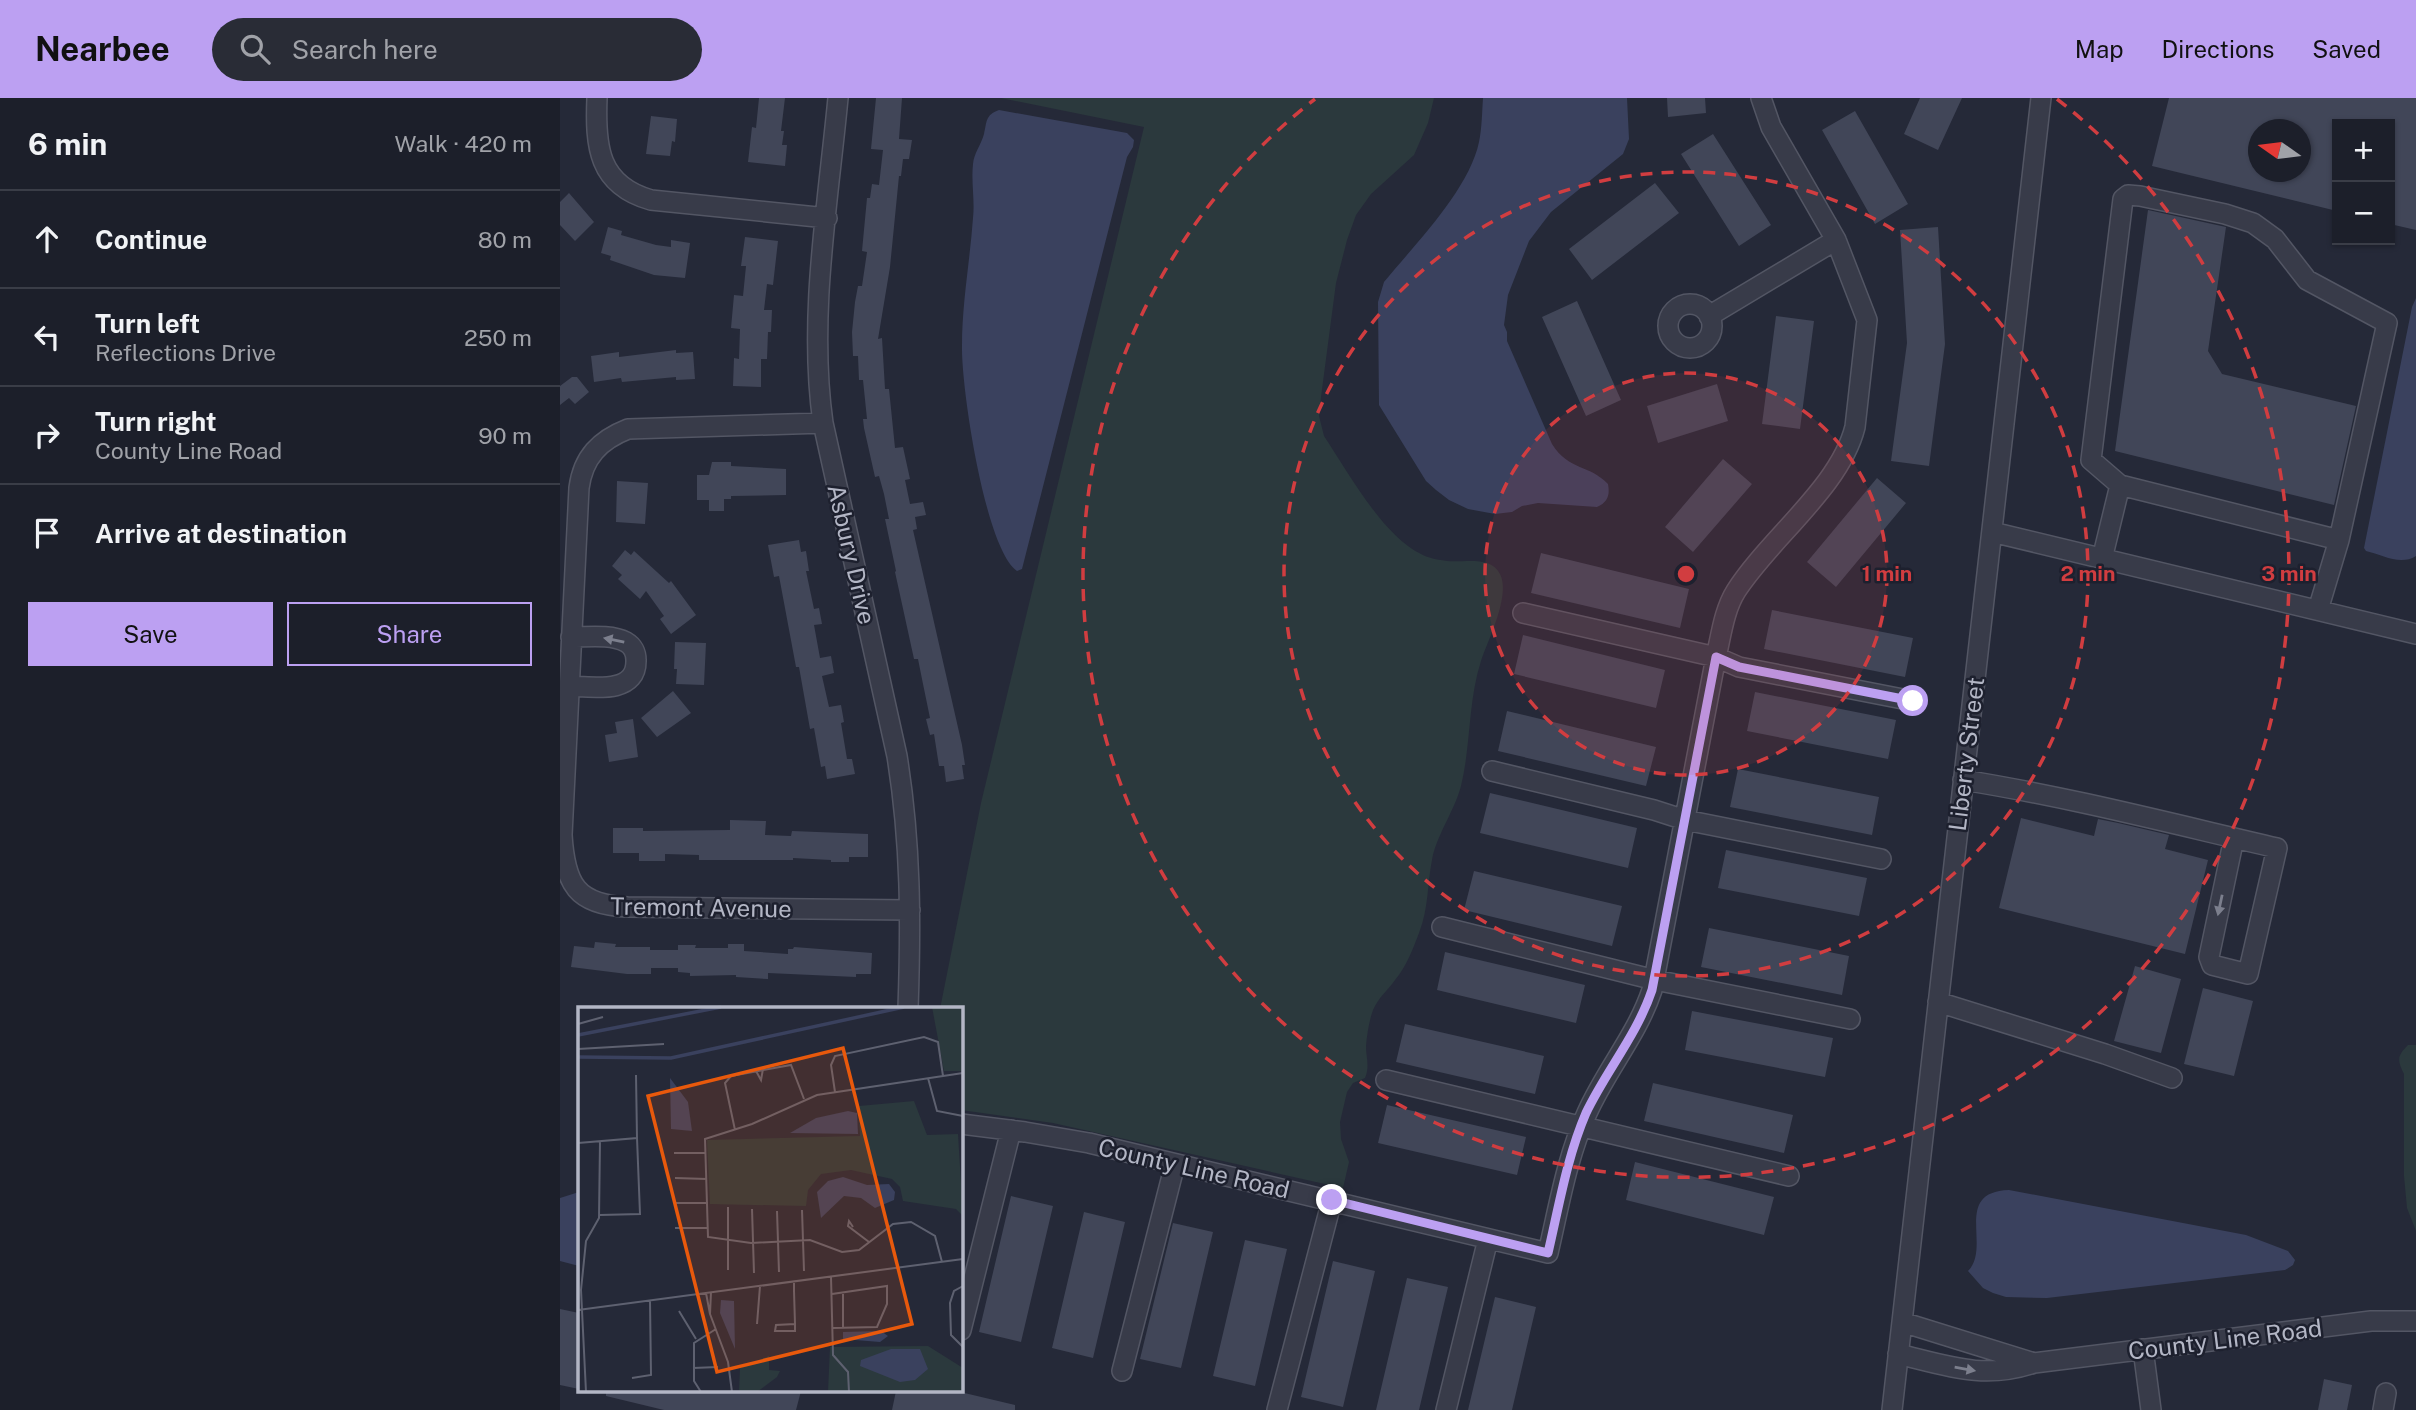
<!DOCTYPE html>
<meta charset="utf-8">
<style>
body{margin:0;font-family:"Public Sans",sans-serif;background:#292c36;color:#f1f3f6}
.controls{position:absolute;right:21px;top:21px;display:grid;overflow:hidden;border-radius:0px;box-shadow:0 2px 5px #0004}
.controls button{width:63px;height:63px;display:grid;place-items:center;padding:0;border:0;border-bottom:2px solid #3a3d47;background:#1c1f2a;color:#f1f3f6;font:35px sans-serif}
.compass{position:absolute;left:1688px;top:21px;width:63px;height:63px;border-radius:50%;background:#1c1f2a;box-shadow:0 2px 5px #0004;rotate:284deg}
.stop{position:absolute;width:21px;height:21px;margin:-16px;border:5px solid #bca0f2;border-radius:50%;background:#fff}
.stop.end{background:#bca0f2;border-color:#fff;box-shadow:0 2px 7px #0008}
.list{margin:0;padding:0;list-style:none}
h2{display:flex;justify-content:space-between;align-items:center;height:91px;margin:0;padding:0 28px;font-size:30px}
h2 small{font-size:23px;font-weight:400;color:#a0a2a8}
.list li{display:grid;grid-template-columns:46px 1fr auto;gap:21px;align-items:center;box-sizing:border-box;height:98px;padding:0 28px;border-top:2px solid #3a3d47}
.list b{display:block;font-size:26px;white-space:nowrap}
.list p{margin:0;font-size:23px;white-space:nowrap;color:#a0a2a8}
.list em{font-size:23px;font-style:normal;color:#a0a2a8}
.actions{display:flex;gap:14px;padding:21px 28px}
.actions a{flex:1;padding:16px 0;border:2px solid #bca0f2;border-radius:0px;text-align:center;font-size:24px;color:#bca0f2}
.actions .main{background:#bca0f2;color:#111}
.icon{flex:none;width:38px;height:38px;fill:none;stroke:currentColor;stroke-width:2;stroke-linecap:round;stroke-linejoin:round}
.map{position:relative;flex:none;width:1856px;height:1312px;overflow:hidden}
header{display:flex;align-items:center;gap:42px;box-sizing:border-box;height:98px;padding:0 35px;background:#bca0f2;color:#111}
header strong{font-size:33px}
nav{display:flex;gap:38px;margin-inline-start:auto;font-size:24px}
.search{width:490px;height:63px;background:#292c36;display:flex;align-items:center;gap:18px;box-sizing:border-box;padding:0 24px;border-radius:38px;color:#a0a2a8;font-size:26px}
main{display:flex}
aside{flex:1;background:#1c1f2a}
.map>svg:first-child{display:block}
</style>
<header>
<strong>Nearbee</strong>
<div class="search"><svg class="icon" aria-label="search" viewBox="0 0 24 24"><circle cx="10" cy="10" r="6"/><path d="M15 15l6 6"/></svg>Search here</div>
<nav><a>Map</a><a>Directions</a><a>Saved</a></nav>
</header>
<main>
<aside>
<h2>6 min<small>Walk · 420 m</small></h2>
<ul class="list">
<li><svg class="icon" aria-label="ahead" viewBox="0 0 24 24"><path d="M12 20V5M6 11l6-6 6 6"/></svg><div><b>Continue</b></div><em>80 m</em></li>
<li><svg class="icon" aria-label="left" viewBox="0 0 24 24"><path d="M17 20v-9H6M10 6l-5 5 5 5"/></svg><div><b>Turn left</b><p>Reflections Drive</p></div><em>250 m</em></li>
<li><svg class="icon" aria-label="right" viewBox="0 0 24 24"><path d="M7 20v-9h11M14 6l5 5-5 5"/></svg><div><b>Turn right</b><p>County Line Road</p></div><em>90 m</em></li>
<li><svg class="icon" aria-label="arrive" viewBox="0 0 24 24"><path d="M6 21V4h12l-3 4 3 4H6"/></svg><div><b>Arrive at destination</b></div></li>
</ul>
<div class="actions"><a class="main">Save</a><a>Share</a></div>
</aside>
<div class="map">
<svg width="1856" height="1312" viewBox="0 0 1856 1312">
<rect width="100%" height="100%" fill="#252938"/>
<path fill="#2b393d" d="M441,0H874L868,25L854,57L811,96L796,117L787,142L776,185L761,299L759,318L764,338C788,374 822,437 861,456C868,460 879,462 887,463C903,465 931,457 940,476C951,497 928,542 921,563C908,603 911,647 901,688C894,714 876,738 872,762C867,787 869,809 859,835C853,851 846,869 835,882C828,892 818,900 813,912C809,923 807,937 806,948C806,960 810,968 805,980L793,985L787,994L780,1024L781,1041L789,1064L783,1090L493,1025L401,1012V911H380L421,705L584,29Z
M1848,947H1856V1133L1847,1110L1844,1078V976C1837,962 1837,958 1848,947Z"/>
<path fill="#3a415e" d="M923,0H1067L1069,41L1063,56L991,114L969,143L948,197L944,227L947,234V243L992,346C1009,373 1029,366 1048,386C1050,397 1048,404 1037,409L978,405L962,408L952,414L935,416L908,411L889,402L876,392L866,383L819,307L818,204L824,184C855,146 909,92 919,44C922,30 922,14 923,0Z
M439,12L567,35L574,42L573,49L567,59L462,471L457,473C425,451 401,289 402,248C402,205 410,162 413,120C415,102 411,84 413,66C414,55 421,47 424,36C427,24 425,17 439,12Z
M1856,200V458C1840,468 1823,457 1806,453L1804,450L1852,209Z
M1449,1092L1686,1137L1728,1153L1735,1162L1733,1167L1725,1172L1487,1200L1446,1199L1433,1195L1423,1190L1408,1173C1432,1149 1392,1094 1449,1092Z
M19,1094V1168L0,1163V1100Z"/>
<path fill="#414658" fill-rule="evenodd" d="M199,0H225L221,33H224L222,47H227L225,68L188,64L192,29L196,30Z
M316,0H342L339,41L352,42L349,61H343L341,78H339L330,169L318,241L322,240L325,291H329L335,350L343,349L350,381L345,382L350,406L363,404L366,417L355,419L357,431L353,432L402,647L405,667H402L404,681L386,684L384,668H379L374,636L370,637L366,621L370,620L363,586L358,561H354L335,474L336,473L325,421H329L324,396L319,378L315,379L304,330L303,321H307L303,282H299L298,258H293L292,234L295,204L298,188H302L307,154L302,153L307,100H310L312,86L319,87L323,52L311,51Z
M1107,0H1145L1146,15L1108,19Z
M1360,0H1402L1378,52L1344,36Z
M1609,0H1856V132L1830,126V26H1777V113L1592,68ZM1698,32H1740V74H1698Z
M1295,13L1348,106L1315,126L1262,32Z
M91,18L117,21L115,44L112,43L110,58L86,56Z
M1153,36L1211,127L1179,148L1121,56Z
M1095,85L1119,115L1032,182L1009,151Z
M9,95L34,124L15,143L0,127V104Z
M1588,112L1666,129L1648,253L1662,276L1796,308L1774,407L1555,353Z
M48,129L62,133L61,137L96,147L111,149V142L130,145L125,180L94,177L50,162L51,158L41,155Z
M1378,129L1385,246L1369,368L1331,363L1347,245L1340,132Z
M185,139L218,143L213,187L207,186L204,212H212L211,234H208L207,261H201V289L173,288L174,260L179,261L180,231L171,230L174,197L183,198L186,168H181Z
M1017,203L1061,302L1026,318L982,219Z
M1216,218L1254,223L1240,331L1202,326Z
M116,252V255L133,254L135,281L116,282V279L62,284L61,280L34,284L31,258L59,254V259Z
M12,279H17L29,294L15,306L9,300L0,307V288Z
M1157,286L1168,323L1098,345L1087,308Z
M1163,361L1192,386L1133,454L1105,429Z
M152,364H171V368L226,371V397L171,398V401H164V413H149V402H137V377H149Z
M1317,380L1346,405L1276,489L1247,464Z
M57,383L88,385L85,426L56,424Z
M239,442L241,454L246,453L249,473H246L254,511L259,510L262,526L254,527L260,560L271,558L274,575L262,578L269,609L281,607L284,624L281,625L287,661H292L295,676L267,681L265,668L261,669L254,630L250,631L239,569H236L219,478L214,479L208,447Z
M65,452L71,457L74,453L109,485L111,483L136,517L111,536L100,521L104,518L86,493L80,501L58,481L62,477L52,468Z
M981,455L1129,491L1120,530L971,495Z
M1212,512L1353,540L1345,579L1204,551Z
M963,537L1105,572L1096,610L954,576Z
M115,544L146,545L144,587L116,586L117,571H114Z
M113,593L131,615L97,639L81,620Z
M1195,594L1336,622L1328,661L1187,633Z
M947,613L1096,649L1086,688L938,653Z
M73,621L78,659L49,664L45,637L57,635L55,624Z
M1178,671L1319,699L1312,737L1170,709Z
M930,695L1077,730L1068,770L920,735Z
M1461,720L1534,738L1538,721L1558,725L1609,737L1605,751L1648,762L1625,856L1439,810Z
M170,722L206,723L205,737L231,738L232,733L308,736V759H289V764H271V762L233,760V762H139V757L105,756V763H79V755H53V730H83V733L170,732Z
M1166,752L1307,780L1299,818L1158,790Z
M914,773L1062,808L1052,848L904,812Z
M1149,830L1289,858L1282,897L1141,869Z
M35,844L56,846L55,849H90V852H118V847H136L135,850H168V846H184V853L228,856V851H233L234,849L312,855L311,876H296V879L208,875V881L176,879V877L130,878V875L118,874V870H91V876H67L11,869L14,848L34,850Z
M885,854L1025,887L1016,925L877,892Z
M1575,868L1621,881L1601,955L1554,943Z
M1643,890L1693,903L1674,978L1624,966Z
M1132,913L1273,940L1265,979L1125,952Z
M845,926L984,958L975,996L836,964Z
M1093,985L1233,1017L1224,1055L1084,1023Z
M827,1007L966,1039L957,1077L818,1045Z
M1075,1064L1214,1099L1204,1137L1066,1102Z
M451,1098L493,1108L461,1244L419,1234Z
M524,1114L565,1124L533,1260L492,1250Z
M613,1125L653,1134L621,1270L580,1261Z
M685,1142L727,1151L695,1288L653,1278Z
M773,1163L815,1173L783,1309L741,1299Z
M847,1180L888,1189L859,1312H816Z
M935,1199L976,1209L952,1312H908Z
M0,1211L19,1215V1291L0,1287Z
M1764,1281L1792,1287L1787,1312H1758Z
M46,1293H241L236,1312H104L46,1298Z
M336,1293H396L455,1307V1312H332Z"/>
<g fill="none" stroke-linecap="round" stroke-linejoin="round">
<g stroke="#535664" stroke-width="22">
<path id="minor" d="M37,0C35,48 38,87 91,102L267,120
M278,0C268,106 248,219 263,325L337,658C351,745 351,824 348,911
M1108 228a22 22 0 1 1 44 0a22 22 0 1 1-44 0Z
M1149,218L1276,142
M263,325L68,331C40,342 23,359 19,390L2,737C5,786 16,807 68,809L350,812
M1560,387L1779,442
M1432,434L1856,536
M1542,461L1560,387L1531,362L1563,101L1568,97L1580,98L1665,116L1693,125L1715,141L1747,182L1827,225L1779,442L1758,512
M963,515L1156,559L1179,569L1353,603
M9,588C32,589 77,597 76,562C76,555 73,548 66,544C51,536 28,539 11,539
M932,673L1094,712L1125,722L1321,761
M1403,682C1509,699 1613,726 1717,750L1688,876L1652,867L1649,859L1674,740
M882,829L1095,882L1290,921
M1378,904L1545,956L1612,980
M826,982L1229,1078
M401,1026L465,1034L529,1045L988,1155C999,1108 1007,1059 1027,1015C1046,972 1077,937 1092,892L1156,559C1161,538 1164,512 1176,493C1210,440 1280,389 1295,329L1307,222L1276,142L1211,29L1201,0
M401,1232L451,1032
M1583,1251L1591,1312
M1338,1256C1388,1268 1424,1282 1474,1265L1342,1224
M1474,1265L1811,1223H1856
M562,1273L615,1066
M717,1312L772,1102
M886,1312L928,1141
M1332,1312L1481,0
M1823,1312L1826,1295"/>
</g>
<use href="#minor" stroke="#383b49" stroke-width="19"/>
</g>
<defs><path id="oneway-solid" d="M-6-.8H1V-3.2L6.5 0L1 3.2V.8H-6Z" transform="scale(1.75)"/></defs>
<g fill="#7c7f8d">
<use href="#oneway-solid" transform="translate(54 542) rotate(-168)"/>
<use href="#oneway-solid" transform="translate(1660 807) rotate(102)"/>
<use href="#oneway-solid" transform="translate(1405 1271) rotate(10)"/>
</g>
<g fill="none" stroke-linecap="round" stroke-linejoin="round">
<path stroke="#bca0f2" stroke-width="9" d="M772,1102L988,1155C999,1108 1007,1059 1026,1015C1046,973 1077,937 1092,892L1156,559L1179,569L1353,603"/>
</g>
<circle cx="1126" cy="476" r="201" fill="#d13d40" fill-opacity=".12"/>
<g fill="none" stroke="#d13d40" stroke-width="3.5" stroke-dasharray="12 9">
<circle cx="1126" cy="476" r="201"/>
<circle cx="1126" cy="476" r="402"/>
<path d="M1497 1A603 603 0 1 1 755 1"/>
</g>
<g text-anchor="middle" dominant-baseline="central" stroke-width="5" stroke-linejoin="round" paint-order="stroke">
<g font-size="24" fill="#b3b6c5" stroke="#1d202e">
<text transform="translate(292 456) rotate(77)">Asbury Drive</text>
<text transform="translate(1406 656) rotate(-83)">Liberty Street</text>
<text transform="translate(141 809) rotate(1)">Tremont Avenue</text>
<text transform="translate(634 1070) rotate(13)">County Line Road</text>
<text transform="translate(1665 1241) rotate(-7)">County Line Road</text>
</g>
</g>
<g transform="translate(18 909)">
<rect width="385" height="385" fill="#252938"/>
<path d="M354,0H385V64H366ZM336,94L349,128L380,127L385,209L378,202L325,194L322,180L314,172L273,163L243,167L230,183L228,199L132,197L129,133L282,129L281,99ZM350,339L385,361V385H250L252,340ZM191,349V363L202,364L199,370L179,385H161L162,361Z" fill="#2b393d"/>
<path d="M92,71L110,95L114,124L93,122ZM270,104L279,106L280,127L212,126L238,111ZM265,170L289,178L311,177L317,185L316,193L297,201L283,191L266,189L243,211L239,185L250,174ZM143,293L156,294L157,342L142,306ZM303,324L310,329L302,335L265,332V325ZM313,342H342L350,362L337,373L322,375L282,359L283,353Z" fill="#3a415e"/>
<path fill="none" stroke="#3a415e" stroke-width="3.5" d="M0,28L143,0M0,50L93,51L326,0"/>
<path fill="none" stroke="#5e6170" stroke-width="2" d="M0,17L25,10M0,42L86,37M178,64L183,73L185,62M350,71L359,104L385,109M257,85L253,58L257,49L346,30L360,35L365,69M157,123L147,76L153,69L213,58L226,92M0,136L59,131L58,68M96,146H128M97,171L129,172M96,196H130M150,200V263M174,202L176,266M224,203L226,264M199,204L201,265M22,208L62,207L59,131M275,220L271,214L270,219L291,235M97,221H130M364,255L357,229L333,215L315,217L281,243L264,245L232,233L173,236L130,230L127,132L174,117L239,88L385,66M253,270L255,348L270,365L271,385M216,274V284L217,317V324H197L198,318L217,317M385,279L376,284L372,296L373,328L385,340M128,286L132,307L133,285M254,287L309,279V297L299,320L254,321M0,303L385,252M101,304L118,332M132,307L150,355L154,385M179,317L182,279M265,321V287M115,361L140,360M54,371L73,368L72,294M8,385L3,283L8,234L21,211L22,134M123,385L116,374V336L138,322"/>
<path fill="#e8590c" fill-opacity="0.15" stroke="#e8590c" stroke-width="3.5" d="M265,41L334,317L139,365L70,89Z"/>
<rect width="385" height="385" fill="none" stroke="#b3b6c5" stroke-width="3.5"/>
</g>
<circle cx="1126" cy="476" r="10" fill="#d13d40" stroke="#1d202e" stroke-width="3.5"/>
<g font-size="21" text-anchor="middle" font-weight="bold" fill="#d13d40" stroke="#1d202e" stroke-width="5" stroke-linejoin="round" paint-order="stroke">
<text x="1327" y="483">1 min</text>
<text x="1528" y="483">2 min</text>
<text x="1729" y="483">3 min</text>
</g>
</svg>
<div class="controls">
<button>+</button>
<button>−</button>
</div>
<svg class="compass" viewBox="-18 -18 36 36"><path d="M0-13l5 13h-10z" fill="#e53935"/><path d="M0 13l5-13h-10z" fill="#a0a2a8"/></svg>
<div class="stop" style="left:1353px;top:603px"></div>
<div class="stop end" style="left:772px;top:1102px"></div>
</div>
</main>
